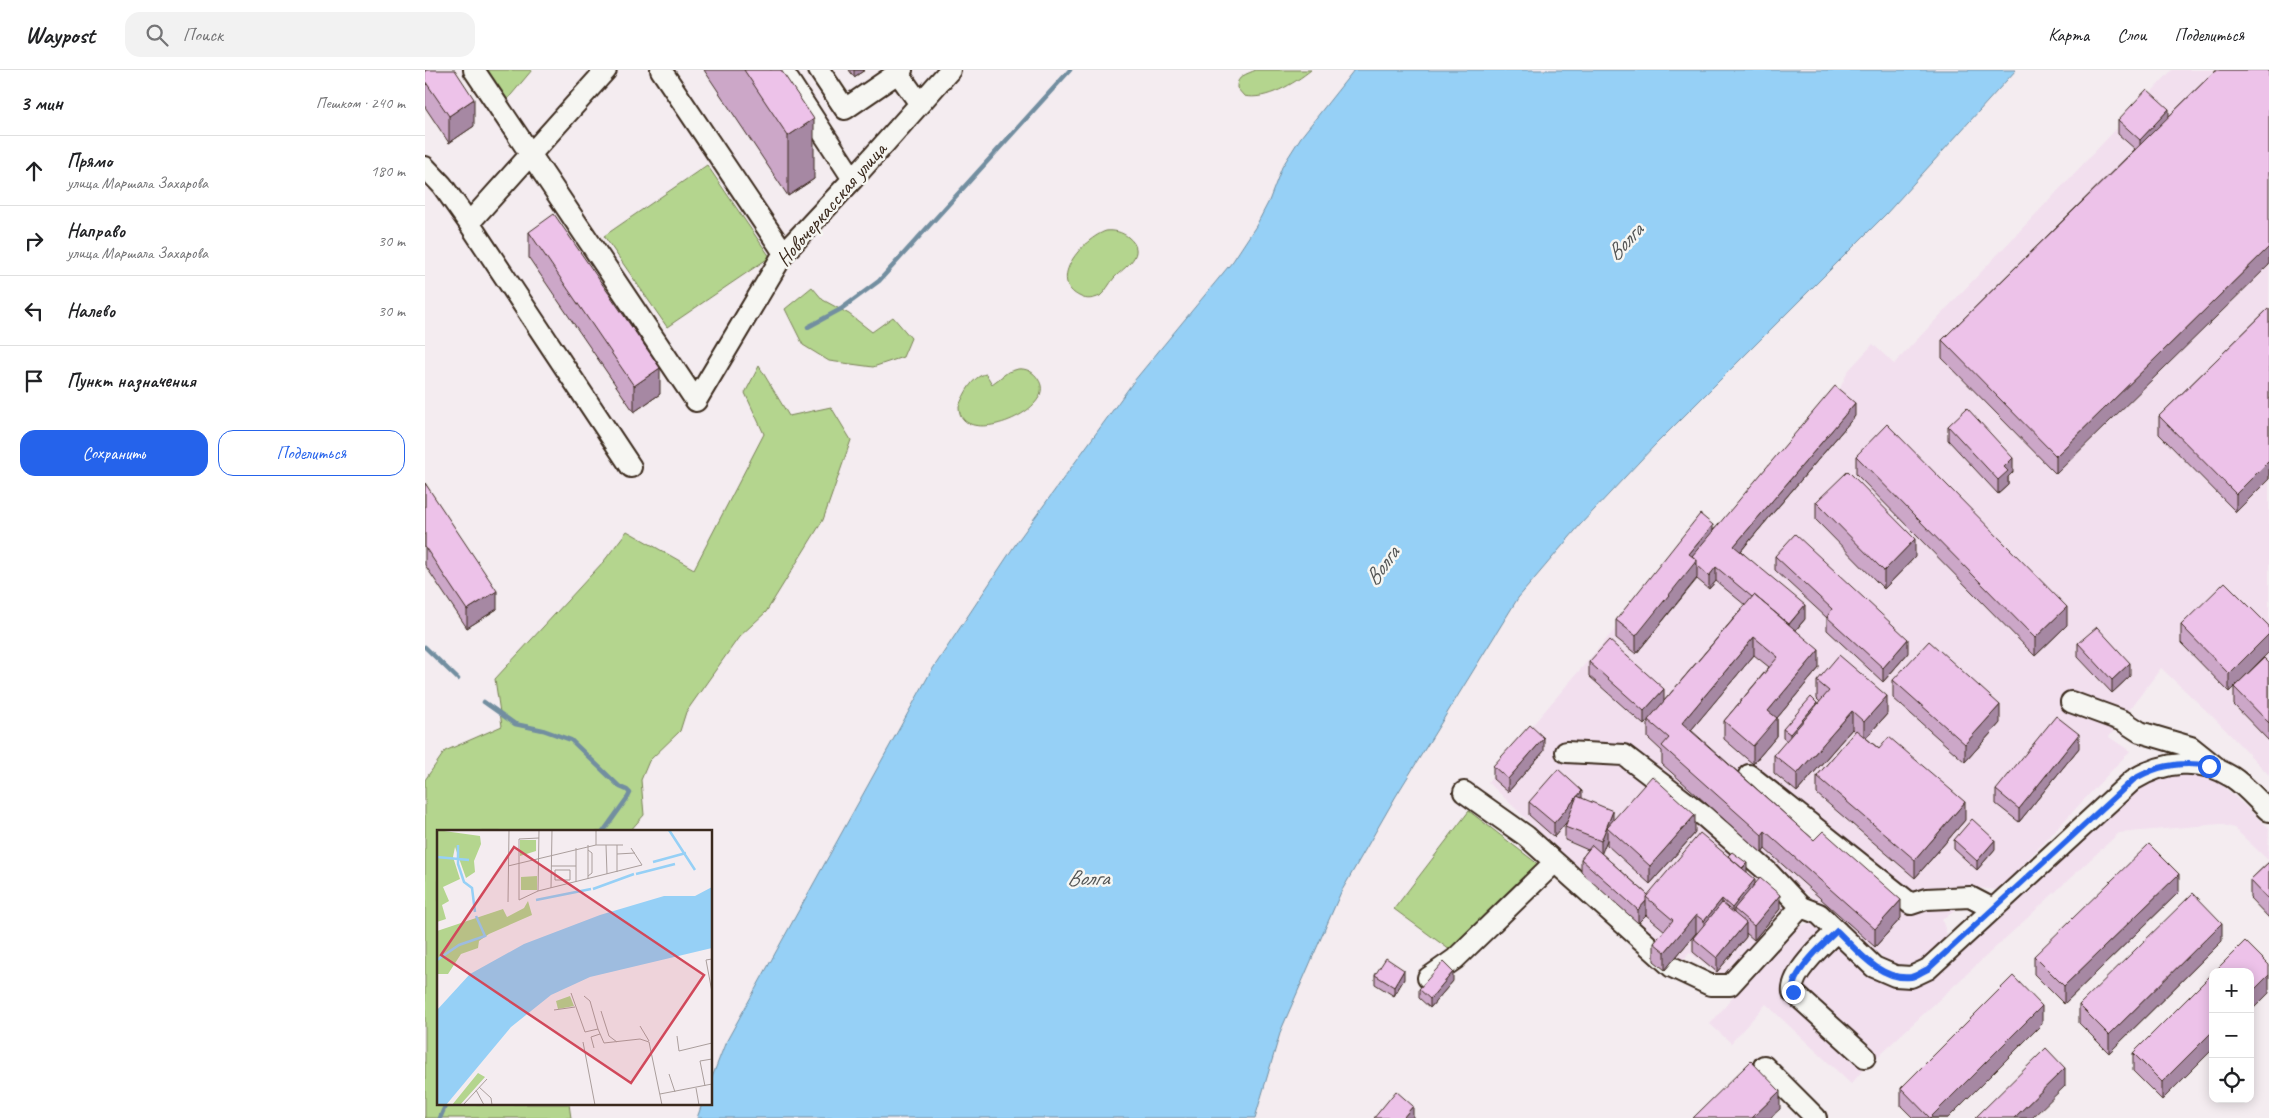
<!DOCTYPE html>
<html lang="ru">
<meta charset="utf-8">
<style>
body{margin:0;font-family:Caveat,sans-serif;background:#f2f2f2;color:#202124}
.controls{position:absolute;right:15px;bottom:15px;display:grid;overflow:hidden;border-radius:10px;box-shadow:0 2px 12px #0003}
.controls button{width:45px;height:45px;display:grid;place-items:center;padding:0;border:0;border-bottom:1px solid #e0e0e0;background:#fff;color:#202124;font:25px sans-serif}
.stop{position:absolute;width:15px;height:15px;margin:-11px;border:4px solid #2563eb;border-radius:50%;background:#fff}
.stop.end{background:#2563eb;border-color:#fff;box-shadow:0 1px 5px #0008}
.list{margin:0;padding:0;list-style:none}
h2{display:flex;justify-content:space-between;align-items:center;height:65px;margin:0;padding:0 20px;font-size:21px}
h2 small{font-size:16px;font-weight:400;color:#757577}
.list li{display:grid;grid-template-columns:32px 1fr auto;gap:15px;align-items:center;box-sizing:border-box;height:70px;padding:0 20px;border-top:1px solid #e0e0e0}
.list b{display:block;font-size:19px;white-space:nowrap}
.list p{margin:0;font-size:16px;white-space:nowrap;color:#757577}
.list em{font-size:16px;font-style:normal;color:#757577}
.actions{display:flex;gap:10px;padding:15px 20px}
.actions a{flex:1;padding:11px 0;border:1px solid #2563eb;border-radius:15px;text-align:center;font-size:18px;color:#2563eb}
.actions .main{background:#2563eb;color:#fff}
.icon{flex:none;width:28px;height:28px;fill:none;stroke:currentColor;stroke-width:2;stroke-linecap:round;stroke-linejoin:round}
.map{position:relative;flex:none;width:1844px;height:1048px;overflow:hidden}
header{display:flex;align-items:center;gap:30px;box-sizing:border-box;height:70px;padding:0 25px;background:#fff;border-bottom:1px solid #e0e0e0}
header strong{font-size:24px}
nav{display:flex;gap:28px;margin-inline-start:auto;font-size:18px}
.search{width:350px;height:45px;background:#f2f2f2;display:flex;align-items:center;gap:12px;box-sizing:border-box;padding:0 18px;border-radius:15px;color:#757577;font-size:19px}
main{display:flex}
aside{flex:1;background:#fff}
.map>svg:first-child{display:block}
</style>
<header>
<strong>Waypost</strong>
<div class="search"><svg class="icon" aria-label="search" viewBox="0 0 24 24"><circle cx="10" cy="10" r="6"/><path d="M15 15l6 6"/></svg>Поиск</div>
<nav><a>Карта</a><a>Слои</a><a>Поделиться</a></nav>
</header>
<main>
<aside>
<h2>3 мин<small>Пешком · 240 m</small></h2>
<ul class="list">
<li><svg class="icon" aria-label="ahead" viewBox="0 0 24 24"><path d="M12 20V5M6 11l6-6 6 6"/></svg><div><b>Прямо</b><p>улица Маршала Захарова</p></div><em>180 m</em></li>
<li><svg class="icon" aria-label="right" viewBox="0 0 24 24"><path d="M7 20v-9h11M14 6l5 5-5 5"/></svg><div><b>Направо</b><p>улица Маршала Захарова</p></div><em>30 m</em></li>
<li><svg class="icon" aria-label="left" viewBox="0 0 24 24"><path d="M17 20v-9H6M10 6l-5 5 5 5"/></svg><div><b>Налево</b></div><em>30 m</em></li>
<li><svg class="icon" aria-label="arrive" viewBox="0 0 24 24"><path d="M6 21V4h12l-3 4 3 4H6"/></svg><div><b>Пункт назначения</b></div></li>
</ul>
<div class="actions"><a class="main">Сохранить</a><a>Поделиться</a></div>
</aside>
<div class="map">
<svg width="1844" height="1048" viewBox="0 0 1844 1048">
<rect width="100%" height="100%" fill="#f4ecf0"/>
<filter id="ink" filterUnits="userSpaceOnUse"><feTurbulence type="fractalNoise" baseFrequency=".02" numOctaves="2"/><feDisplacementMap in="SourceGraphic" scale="10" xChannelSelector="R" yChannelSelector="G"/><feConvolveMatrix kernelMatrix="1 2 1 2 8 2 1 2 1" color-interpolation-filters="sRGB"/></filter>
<g filter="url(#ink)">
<path fill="#f2dfee" d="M1747,0H1844V705L1788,647L1736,598L1684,667L1705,681L1574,820L1555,818L1542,832L1517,850L1523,867L1494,894L1467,895L1380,822L1300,910L1264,882L1249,905L1231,873L1063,712L1099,665L1191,558L1296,472L1410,329L1423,301L1448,274L1469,294Z
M1748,700L1775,703L1797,715L1844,758L1843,790L1809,758L1795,754L1694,763L1438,1000L1426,1014L1341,934L1306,973L1285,954L1358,869L1376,856L1387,852L1401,860L1452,911L1481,916L1691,737L1723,712Z"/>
<path fill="#b4d58e" stroke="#788056" d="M60,0H107L81,31Z
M831,0H886C870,13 841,31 819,26L812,18C811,6 822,4 831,0Z
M282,95L345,187L242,257L179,166Z
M681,161C689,160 697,162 703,167C724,184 699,197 689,208C684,214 681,221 675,226C668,229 662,230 656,227C620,211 659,168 681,161Z
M387,217L398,230L424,244L447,262L468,247L486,268L478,287L448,297L404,291L378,275L360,239Z
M334,296L364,346L406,337L426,370L398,450L341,542L314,567L261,642L255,661L224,691L216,710L219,745L204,762H14V1034H144L146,1048H0V710L20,681L77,656L70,609L179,491L202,461L269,499L339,364L320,323Z
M593,299C601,298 609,302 613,309C636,340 533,381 534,336C539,325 547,306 561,304L567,314L583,302Z
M1044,741L1114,795L1025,880L969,839Z"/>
<path fill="#96d0f6" stroke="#728ea0" d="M929,0H1591L1461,144L1229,376L1155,455L1093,528L971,726L916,822L856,960L830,1048H272L277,1034H286V1010L300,974L505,603L592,472L635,413L709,311L808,191L831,156L844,131L857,97L876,67Z"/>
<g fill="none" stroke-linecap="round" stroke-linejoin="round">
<path stroke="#728ea0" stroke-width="4.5" d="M383,257L416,239L454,211L645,0
M0,577L33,609
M59,632L90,654L118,660L146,670L195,717L202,720L205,723L203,727L178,762
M15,1048L21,1034"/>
<g stroke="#3b2a1e" stroke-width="24">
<path id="minor" d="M49,0L271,331L359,183L428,109L525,0
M236,0L359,183
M357,0L428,109
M394,0L420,39L477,0
M473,3L495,34
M0,97L17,115L44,153L206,397
M44,153L181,0
M1646,632L1698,651L1715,662L1766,677L1791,697
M1141,682L1199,685L1280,747L1343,802L1376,837
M1324,705L1486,834L1501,829L1545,827L1568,839
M1039,722L1101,766L1247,897L1285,915H1305L1376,837L1394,844L1449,897L1470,906L1486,907L1503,899L1708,710C1739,691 1775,687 1807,707C1821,716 1832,730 1844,741
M1412,861C1399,873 1365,904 1368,922L1440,987
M1003,908L1030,889L1130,792
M1339,996L1391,1048"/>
</g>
<use href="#minor" stroke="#f6f6f2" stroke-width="20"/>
</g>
<path fill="#cca7c8" stroke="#3b2a1e" d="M0,0L49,56L24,73L0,37Z
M279,0H356L389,109L363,126Z
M424,0H440L429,7Z
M1790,0H1844L1631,404L1517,288V270L1710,79L1693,64V50L1744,46L1790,1Z
M104,162L235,324L209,342L104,188Z
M1844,238V409L1811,442L1734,364V346Z
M1430,346L1316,481L1380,549L1371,560L1394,598L1352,648V666L1328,694L1299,669V651L1344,597L1329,585L1266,660L1476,848L1450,877L1340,779L1337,783L1237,694V681L1223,668V651L1219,655L1164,606V592L1239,631L1320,535L1291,511L1284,519L1272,509L1211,584L1191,568V550L1288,460Z
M1523,356L1588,402L1583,407V415L1573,424L1523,370Z
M1431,386L1642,555L1610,586L1431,404Z
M0,413L72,539L42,558L0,495Z
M1391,432L1490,487L1459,519L1391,450Z
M1350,486L1483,583L1458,612L1402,560V548L1350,500Z
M1756,555L1844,556V582L1804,622L1756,573Z
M1653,573L1705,606L1687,623L1653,587Z
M1844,593V671L1809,635V617Z
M1468,610L1575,653L1540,692L1468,628Z
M1392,611L1462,644L1441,668L1540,750L1490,808L1392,724V706L1430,662L1427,659L1372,722L1349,703V685L1362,671L1358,668V659L1392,635L1395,632L1392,629Z
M1654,678L1594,752L1571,734V720Z
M1119,681L1083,722L1068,709V696Z
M1157,728L1188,750L1270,763L1225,814L1182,775V770L1176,783L1223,825L1322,802L1330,814L1355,839L1329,870L1321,863V867L1292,902L1268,882V868L1272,863H1271L1240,900L1229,891V873L1240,861L1221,845L1213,853L1156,802V789L1163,780L1140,770V757L1142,751L1129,767L1104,745V732Z
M1529,770L1570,779L1552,800L1529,779Z
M1844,792V848L1825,828V810Z
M1754,822L1639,934L1609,904V886Z
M1797,871L1684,983L1654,953V935Z
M1788,903V979L1737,1030L1708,1001V983Z
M950,905L979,909L969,926L950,914Z
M1028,911L1005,938L994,928V919Z
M1617,954L1523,1048H1488L1476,1036V1018Z"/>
<path fill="#a688a3" stroke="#3b2a1e" d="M429,0H440L429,7Z
M49,29V56L24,73V46Z
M1744,39V53L1715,84V70Z
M389,49V109L363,126V66Z
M1844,177V195L1631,404V386Z
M235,298V324L209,342V316Z
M1430,333V346L1309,489V476Z
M1588,388V402L1583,407V415L1573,424V410L1579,397Z
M1844,391V409L1811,442V424Z
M1288,455V473L1272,493V508L1211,584V566L1264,484Z
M1490,469V487L1459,519V501Z
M1291,497V511L1284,519V506Z
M72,521V539L42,558V540Z
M1380,535V549L1362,570V557Z
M1642,537V555L1610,586V568Z
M1844,564V582L1804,622V604Z
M1329,567V585L1257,671V653Z
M1483,569V583L1458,612V598Z
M1394,580V598L1352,648V666L1328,694V676L1343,641Z
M1705,593V606L1687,623V610Z
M1239,619V633L1219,655V641Z
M1462,626V644L1439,670V652Z
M1392,633V642L1365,673V664Z
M1575,635V653L1540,692V674Z
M1427,641V659L1372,722V704Z
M1654,664V678L1594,752V739Z
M1119,668V681L1083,722V709Z
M1157,721V734L1129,767V753Z
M1540,732V750L1490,808V790Z
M1188,741V755L1182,757V770L1176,785V771Z
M1270,745V763L1225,814V796Z
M1340,761V779L1337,783V765Z
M1570,770V779L1552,800V791Z
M1322,793V802L1313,804Z
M1754,804V822L1639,934V916Z
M1330,809V827L1309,839V853L1307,856V838Z
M1355,825V839L1329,870V856Z
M1297,829V847L1279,869V851Z
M1476,830V848L1450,877V859Z
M1221,831V845L1213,853V840Z
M1271,845V863L1240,900V882Z
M1321,853V867L1292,902V888Z
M1797,853V871L1684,983V965Z
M979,900V909L969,926V917Z
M1028,902V911L1005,938V929Z
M1844,905V923L1825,942V924Z
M1617,936V954L1523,1048H1505Z
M1788,961V979L1737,1030V1012Z
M1640,998V1016L1607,1048H1589Z
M1355,1021V1039L1345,1048H1327Z
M988,1036V1048H978Z"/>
<path fill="#edc2e9" stroke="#3b2a1e" d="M0,0H30L49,29L24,46L0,11Z
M319,0H356L389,49L363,66Z
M1791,0H1844V177L1631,386L1517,270Z
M1722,19L1744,39L1715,70L1693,50Z
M129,144L235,298L209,316L104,162Z
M1844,238V391L1811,424L1734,346Z
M1410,316L1430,333L1309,476L1380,535L1364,554L1329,525L1327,527L1291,497L1284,506L1272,495V490L1267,486Z
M1542,338L1588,388L1579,397L1583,401L1573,410L1523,356Z
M1462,354L1642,537L1610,568L1431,386Z
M1423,401L1490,469L1459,501L1391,432Z
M0,413L72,521L42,540L0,477Z
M1275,444L1288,455L1264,484L1272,490L1211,566L1191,550Z
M1370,464L1483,569L1458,598L1402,547L1407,539L1350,486Z
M1800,512L1844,556V564L1804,604L1756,555Z
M1329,525L1394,580L1343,641L1352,648L1328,676L1299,651L1353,587L1329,567L1257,653L1389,770L1398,761L1476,830L1450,859L1340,761L1337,765L1237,676L1244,668L1223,650Z
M1672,557L1705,593L1687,610L1653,573Z
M1184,570L1239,619L1219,641L1164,592Z
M1504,571L1575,635L1540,674L1468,610Z
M1414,585L1462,626L1439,652L1427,641L1372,704L1349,685L1404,621L1392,611Z
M1839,588L1844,593V653L1809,617Z
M1386,627L1392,633L1365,664L1358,659Z
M1631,646L1654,664L1594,739L1571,720Z
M1105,655L1119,668L1083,709L1068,696Z
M1431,660L1454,679L1464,667L1540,732L1490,790L1392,706Z
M1133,699L1157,721L1129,753L1104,732Z
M1227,706L1270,745L1225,796L1182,757Z
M1152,726L1188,741L1176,771L1140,757Z
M1547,749L1570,770L1552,791L1529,770Z
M1275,763L1330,809L1307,838L1297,829L1279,851L1271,845L1240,882L1229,873L1248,850L1221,827Z
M1724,774L1754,804L1639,916L1609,886Z
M1167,775L1223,825L1221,827V831L1213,840L1156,789Z
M1307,782L1322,793L1317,798L1303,786Z
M1844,792V830L1825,810Z
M1335,808L1355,825L1329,856L1309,839Z
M1768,823L1797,853L1684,965L1654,935Z
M1297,833L1321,853L1292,888L1268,868Z
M1820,871L1844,895V905L1825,924V902H1789Z
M961,888L979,900L969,917L950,905Z
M1018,892L1028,902L1005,929L994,919Z
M1788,903V961L1737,1012L1708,983Z
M1588,906L1617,936L1505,1048L1476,1018Z
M1621,978L1640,998L1589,1048H1550Z
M1326,991L1355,1021L1327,1048H1268Z
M971,1021L988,1036L978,1048H949Z"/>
</g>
<g fill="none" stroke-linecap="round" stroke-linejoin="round" filter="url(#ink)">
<path stroke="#2563eb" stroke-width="6" d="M1368,922C1365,904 1399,873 1412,861C1431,879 1455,911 1486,907C1491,906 1498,901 1503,899L1708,710C1732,695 1756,691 1784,696"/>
</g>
<g text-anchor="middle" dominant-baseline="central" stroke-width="5" stroke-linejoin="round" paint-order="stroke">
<g font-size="21" fill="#3b2a1e" stroke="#f6f6f2">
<text transform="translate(406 134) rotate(-49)">Новочеркасская улица</text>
</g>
<g font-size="22" font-style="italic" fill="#525454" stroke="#f6f6f2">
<text transform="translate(1200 172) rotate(-47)">Волга</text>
<text transform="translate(957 496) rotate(-54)">Волга</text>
<text x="663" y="808">Волга</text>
</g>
</g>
<g transform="translate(12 760)">
<rect width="275" height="275" fill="#f4ecf0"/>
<path d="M0,0L43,6L44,14L37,31L38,42L29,48L18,17L16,27L23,49L6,57L12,71L5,75L9,89L0,92ZM83,10H99V21L83,26ZM100,46V60H84V47ZM91,71L95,85L52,104L42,111L41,118L24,124L11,144H1L0,101L66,79L70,87L87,78ZM133,166L137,176L121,179L119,171ZM41,243L48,247L23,275H15Z" fill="#b4d58e"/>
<path d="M275,57V118L153,147L114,165L74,197L9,275H0V180L33,144L87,114L163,85L227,66H258Z" fill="#96d0f6"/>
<path fill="none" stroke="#96d0f6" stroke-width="2.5" d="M232,0L258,40M21,15V34L27,52L35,58L38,82M0,27L32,30M216,32L249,23M199,44L238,34M156,59L197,44M99,70L154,59M0,130L22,115L48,106L39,86"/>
<path fill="none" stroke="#aa9e9c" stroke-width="1" d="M159,0V15H169M102,8L82,9V70L101,61L205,35L194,18M151,15V49M180,15V42M180,24L198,23M71,36L159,15M114,36H139M118,40H133V50H118ZM170,44L169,15H186M151,46L155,43V23L151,20M139,52V18M114,58L115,0M101,61L102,0M71,72L72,0M275,129L269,130L275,162M134,163L148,202L161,199L167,213L203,209L212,212L225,275M147,166L153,171L161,199M117,180L138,177M164,181L172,206L180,212M203,196L212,211M240,206L242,221L275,213M146,212L158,275M157,218L154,207L163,204M232,244L238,262M268,256L263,231L275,229M42,257L54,268L55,275M259,258L262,275M39,260L47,275M223,264L275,254M26,275L50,249"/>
<path fill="#d1495b" fill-opacity="0.15" stroke="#d1495b" stroke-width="2.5" d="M77,17L267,145L194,253L4,125Z"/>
<rect width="275" height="275" fill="none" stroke="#3b2a1e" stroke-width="2.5"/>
</g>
</svg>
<div class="controls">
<button>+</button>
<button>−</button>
<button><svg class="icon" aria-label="locate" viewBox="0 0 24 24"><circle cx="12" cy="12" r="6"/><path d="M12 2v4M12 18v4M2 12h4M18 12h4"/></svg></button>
</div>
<div class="stop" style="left:1784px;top:696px"></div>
<div class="stop end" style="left:1368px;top:922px"></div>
</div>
</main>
